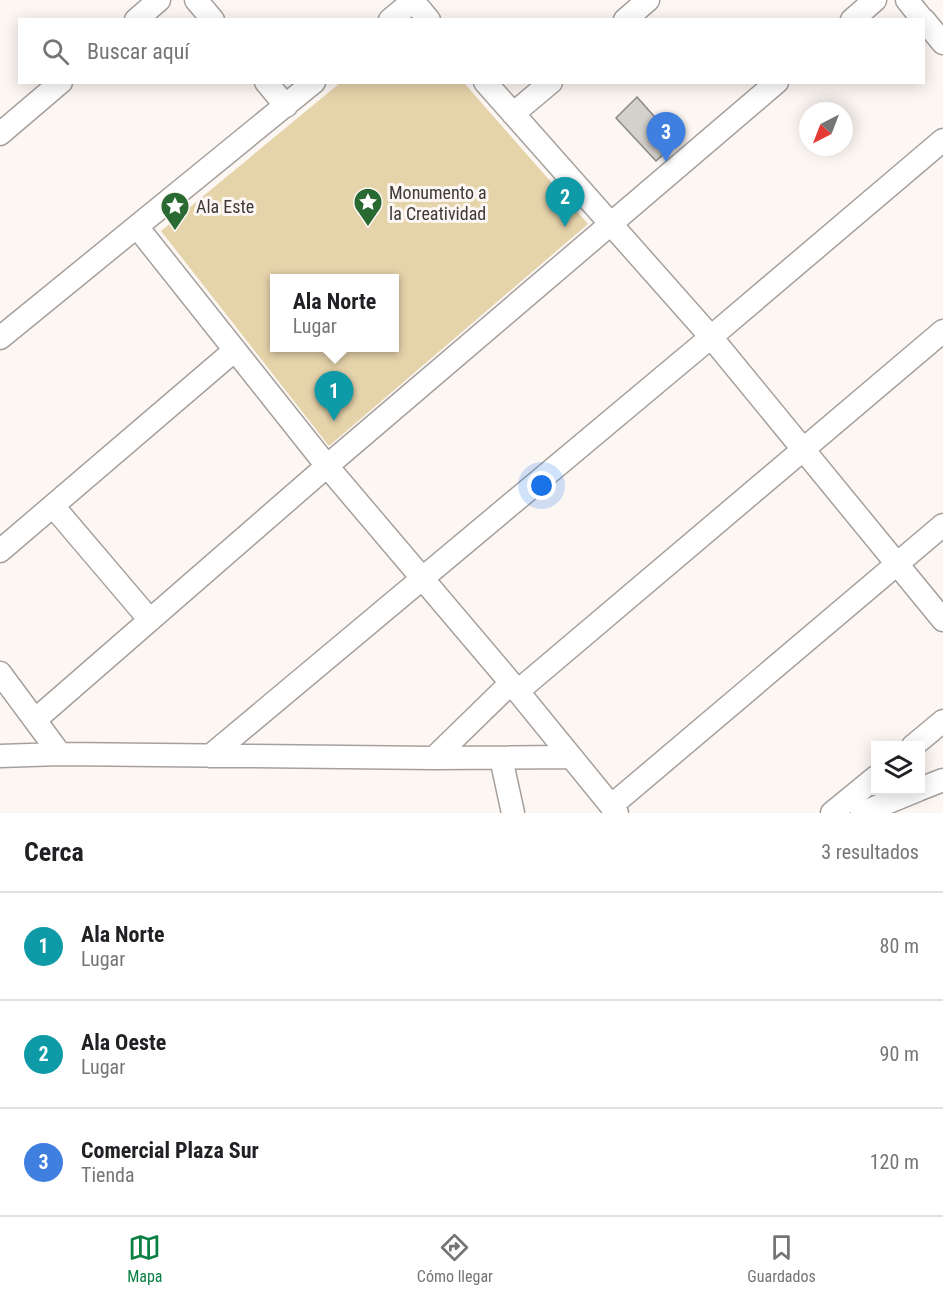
<!DOCTYPE html>
<html lang="es">
<meta charset="utf-8">
<style>
body{margin:0;font-family:"Roboto Condensed",sans-serif;background:#f2f2f2;color:#202124}
.controls{position:absolute;right:18px;bottom:18px;display:grid;overflow:hidden;border-radius:0px;box-shadow:0 3px 15px #0003}
.controls button{width:54px;height:54px;display:grid;place-items:center;padding:0;border:0;border-bottom:2px solid #e0e0e0;background:#fff;color:#202124;font:30px sans-serif}
.compass{position:absolute;left:799px;top:102px;width:54px;height:54px;border-radius:50%;background:#fff;box-shadow:0 3px 15px #0003;rotate:222deg}
.you{position:absolute;left:542px;top:486px;width:21px;height:21px;margin:-15px;border:4px solid #fff;border-radius:50%;background:#1a73e8;box-shadow:0 0 0 9px #1a73e833}
.badge{display:grid;place-items:center;width:39px;height:39px;border-radius:50%;background:#0b8043;color:#fff;font-size:20px;font-weight:700}
.pin{position:absolute;translate:-50% -50px;filter:drop-shadow(0 2px 3px #0008)}
.pin::after{content:'';position:absolute;top:32px;width:21px;height:18px;background:inherit;clip-path:polygon(0 0,100% 0,50% 100%)}
.popup{position:absolute;left:270px;top:274px;width:129px;height:78px;box-sizing:border-box;display:grid;place-content:center;border-radius:0px;background:#fff;filter:drop-shadow(0 2px 4px #0005);font-size:20px;white-space:nowrap;color:#757577}
.popup b{font-size:22px;color:#202124}
.popup::after{content:'';position:absolute;left:50%;top:100%;margin-left:-12px;border:12px solid transparent;border-top-color:#fff}
.list{margin:0;padding:0;list-style:none}
h2{display:flex;justify-content:space-between;align-items:center;height:78px;margin:0;padding:0 24px;font-size:26px}
h2 small{font-size:20px;font-weight:400;color:#757577}
.list li{display:grid;grid-template-columns:39px 1fr auto;gap:18px;align-items:center;box-sizing:border-box;height:108px;padding:0 24px;border-top:2px solid #e0e0e0}
.list b{display:block;font-size:22px;white-space:nowrap}
.list p{margin:0;font-size:20px;white-space:nowrap;color:#757577}
.list em{font-size:20px;font-style:normal;color:#757577}
.icon{flex:none;width:33px;height:33px;fill:none;stroke:currentColor;stroke-width:2;stroke-linecap:round;stroke-linejoin:round}
.map{position:relative;flex:none;width:943px;height:813px;overflow:hidden}
.search{position:absolute;background:#fff;box-shadow:0 3px 15px #0003;left:18px;right:18px;top:18px;height:66px;display:flex;align-items:center;gap:15px;box-sizing:border-box;padding:0 21px;border-radius:0px;color:#757577;font-size:22px}
.sheet{height:402px;background:#fff}
nav{display:flex;justify-content:space-around;align-items:center;box-sizing:border-box;height:84px;border-top:2px solid #e0e0e0;background:#fff;font-size:16px;color:#757577}
nav a{display:grid;justify-items:center;gap:3px}
nav .on{color:#0b8043}
.map>svg:first-child{display:block}
</style>
<div class="map">
<svg width="943" height="813" viewBox="0 0 943 813">
<rect width="100%" height="100%" fill="#fdf7f4"/>
<path fill="#e5d3aa" fill-rule="evenodd" d="M340,83H464L588,224L329,446L161,231ZM274,278H394V348H274Z"/>
<path fill="#d4d0cb" stroke="#8b8783" stroke-width="1.5" d="M637,97L677,142L656,161L616,118Z"/>
<g fill="none" stroke-linecap="round" stroke-linejoin="round">
<g stroke="#a6a09d" stroke-width="25">
<path id="minor" d="M196,0L213,20
M907,0L923,20
M413,1L429,20
M136,20L159,0
M390,20L414,0
M625,20L648,0
M852,20L875,0
M924,20L943,43
M266,82L286,106
M485,82L711,337L943,620
M513,114L551,82
M0,134L61,82
M138,228L327,466L511,683L617,813
M0,338L314,82
M53,506L150,620
M0,551L235,350
M0,673L60,754
M518,691L943,331
M35,720L327,466L777,82
M913,746L943,721
M0,756L60,754L434,758L571,757
M210,756L711,337L943,140
M434,758L511,683
M501,758L513,813
M920,789L943,780
M611,806L943,525
M832,813L876,777
M862,813L918,790"/>
</g>
<use href="#minor" stroke="#fff" stroke-width="22"/>
</g>
<defs>
<g id="sight-pin" transform="scale(1.5)"><path d="M0 17L-7.5 6A9.5 9.5 0 1 1 7.5 6Z" fill="#296932" stroke="#fdf7f4"/><path d="M0-6L1.8-2.2L6-1.7L2.9 1.2L3.7 5.4L0 3.3L-3.7 5.4L-2.9 1.2L-6-1.7L-1.8-2.2Z" fill="#fff"/></g>
</defs>
<g fill-rule="evenodd">
<use href="#sight-pin" x="368" y="202"/>
<use href="#sight-pin" x="175" y="206"/>
</g>
<g text-anchor="middle" dominant-baseline="central" stroke-width="6" stroke-linejoin="round" paint-order="stroke">
<g font-size="18" fill="#3c3938" stroke="#fdf7f4" text-anchor="start">
<text x="389" y="192">Monumento a<tspan x="389" dy="21">la Creatividad</tspan></text>
<text x="196" y="206">Ala Este</text>
</g>
</g>
</svg>
<div class="controls">
<button><svg class="icon" aria-label="layers" viewBox="0 0 24 24"><path d="M12 4l9 5-9 5-9-5zM3 14l9 5 9-5"/></svg></button>
</div>
<svg class="compass" viewBox="-18 -18 36 36"><path d="M0-13l5 13h-10z" fill="#e53935"/><path d="M0 13l5-13h-10z" fill="#757577"/></svg>
<div class="you"></div>
<div class="pin badge" style="left:334px;top:421px;background:#0f9aa8">1</div>
<div class="popup"><b>Ala Norte</b>Lugar</div>
<div class="pin badge" style="left:565px;top:227px;background:#0f9aa8">2</div>
<div class="pin badge" style="left:666px;top:162px;background:#3f7fe0">3</div>
<div class="search"><svg class="icon" aria-label="search" viewBox="0 0 24 24"><circle cx="10" cy="10" r="6"/><path d="M15 15l6 6"/></svg>Buscar aquí</div>
</div>
<section class="sheet">
<h2>Cerca<small>3 resultados</small></h2>
<ul class="list">
<li><span class="badge" style="background:#0f9aa8">1</span><div><b>Ala Norte</b><p>Lugar</p></div><em>80 m</em></li>
<li><span class="badge" style="background:#0f9aa8">2</span><div><b>Ala Oeste</b><p>Lugar</p></div><em>90 m</em></li>
<li><span class="badge" style="background:#3f7fe0">3</span><div><b>Comercial Plaza Sur</b><p>Tienda</p></div><em>120 m</em></li>
</ul>
</section>
<nav>
<a class="on"><svg class="icon" aria-label="map" viewBox="0 0 24 24"><path d="M3 6l6-2 6 2 6-2v14l-6 2-6-2-6 2zM9 4v14M15 6v14"/></svg>Mapa</a>
<a><svg class="icon" aria-label="directions" viewBox="0 0 24 24"><path d="M12 3l9 9-9 9-9-9zM9 14v-3h6M13 9l2 2-2 2"/></svg>Cómo llegar</a>
<a><svg class="icon" aria-label="saved" viewBox="0 0 24 24"><path d="M7 4h10v16l-5-4-5 4z"/></svg>Guardados</a>
</nav>
